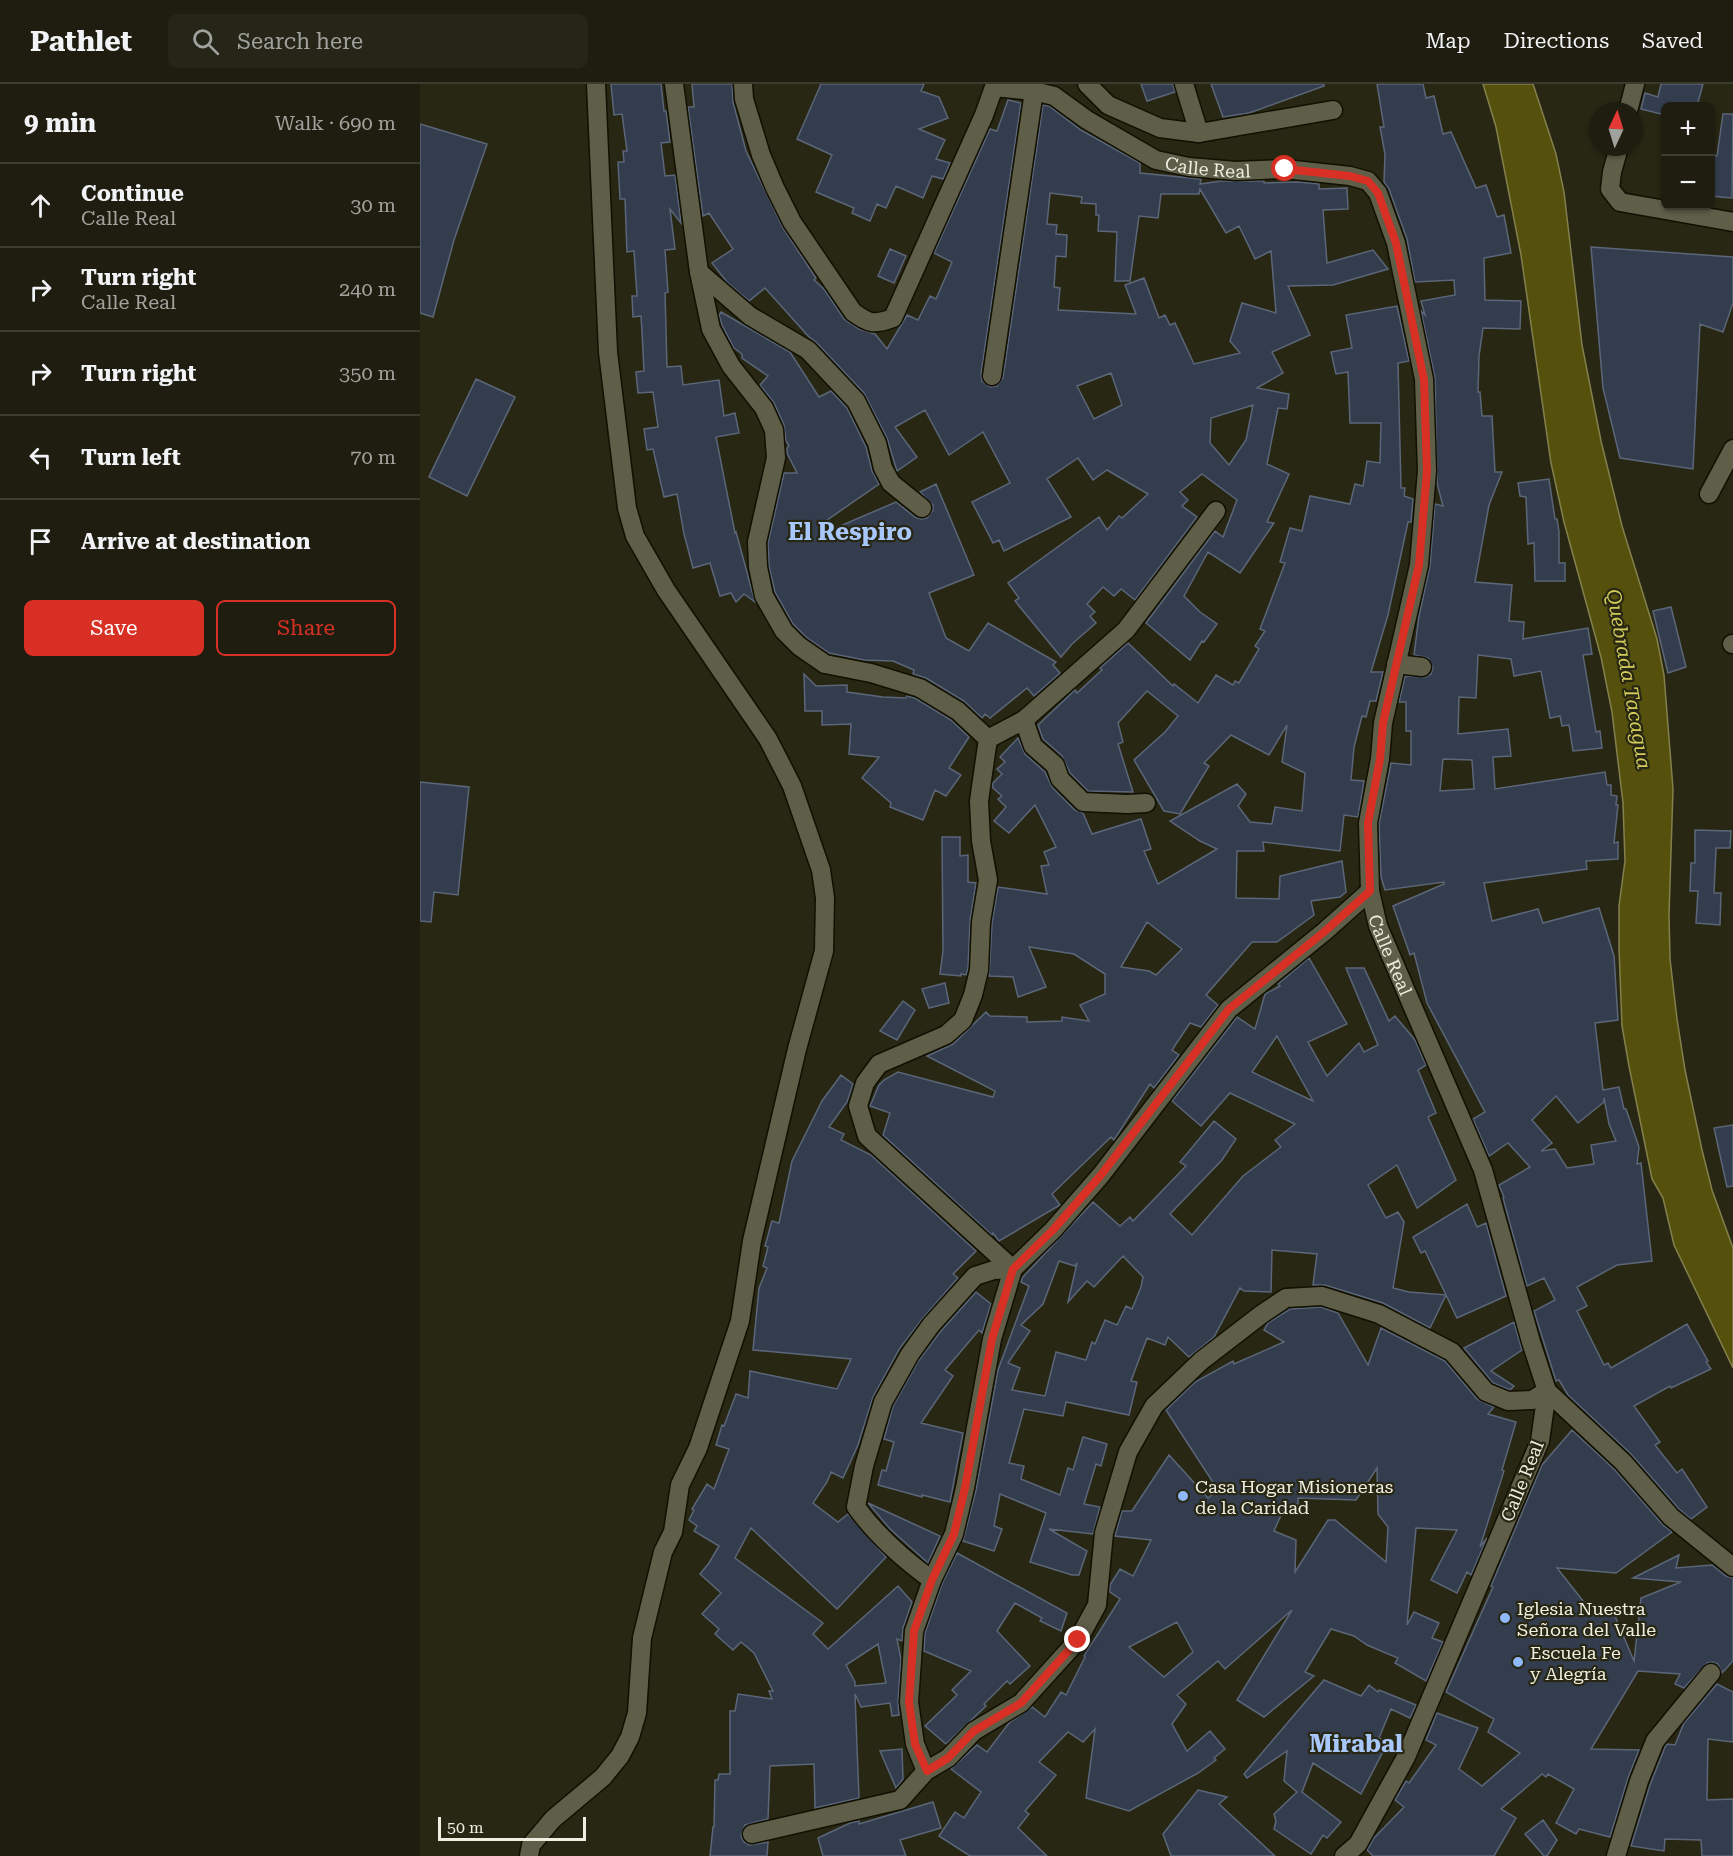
<!DOCTYPE html>
<meta charset="utf-8">
<style>
body{margin:0;font-family:"Roboto Serif",serif;background:#262618;color:#f1f3f6}
.controls{position:absolute;right:18px;top:18px;display:grid;overflow:hidden;border-radius:9px;box-shadow:0 2px 4px #0004}
.controls button{width:54px;height:54px;display:grid;place-items:center;padding:0;border:0;border-bottom:2px solid #3c3b2f;background:#1e1d0f;color:#f1f3f6;font:30px sans-serif}
.compass{position:absolute;left:1169px;top:18px;width:54px;height:54px;border-radius:50%;background:#1e1d0f;box-shadow:0 2px 4px #0004;rotate:4deg}
.scale{position:absolute;left:18px;bottom:15px;width:148px;box-sizing:border-box;padding-left:6px;border:3px solid #eeeee1;border-top:0;font-size:16px;line-height:21px;white-space:nowrap;color:#eeeee1;-webkit-text-stroke:4px #282714;paint-order:stroke}
.stop{position:absolute;width:18px;height:18px;margin:-14px;border:4px solid #d93025;border-radius:50%;background:#fff}
.stop.end{background:#d93025;border-color:#fff;box-shadow:0 2px 6px #0008}
.list{margin:0;padding:0;list-style:none}
h2{display:flex;justify-content:space-between;align-items:center;height:78px;margin:0;padding:0 24px;font-size:26px}
h2 small{font-size:20px;font-weight:400;color:#a1a29e}
.list li{display:grid;grid-template-columns:39px 1fr auto;gap:18px;align-items:center;box-sizing:border-box;height:84px;padding:0 24px;border-top:2px solid #3c3b2f}
.list b{display:block;font-size:22px;white-space:nowrap}
.list p{margin:0;font-size:20px;white-space:nowrap;color:#a1a29e}
.list em{font-size:20px;font-style:normal;color:#a1a29e}
.actions{display:flex;gap:12px;padding:18px 24px}
.actions a{flex:1;padding:14px 0;border:2px solid #d93025;border-radius:9px;text-align:center;font-size:21px;color:#d93025}
.actions .main{background:#d93025;color:#fff}
.icon{flex:none;width:33px;height:33px;fill:none;stroke:currentColor;stroke-width:2;stroke-linecap:round;stroke-linejoin:round}
.map{position:relative;flex:none;width:1313px;height:1772px;overflow:hidden}
header{display:flex;align-items:center;gap:36px;box-sizing:border-box;height:84px;padding:0 30px;background:#1e1d0f;border-bottom:2px solid #3c3b2f}
header strong{font-size:28px}
nav{display:flex;gap:33px;margin-inline-start:auto;font-size:21px}
.search{width:420px;height:54px;background:#262618;display:flex;align-items:center;gap:15px;box-sizing:border-box;padding:0 21px;border-radius:9px;color:#a1a29e;font-size:22px}
main{display:flex}
aside{flex:1;background:#1e1d0f}
.map>svg:first-child{display:block}
</style>
<header>
<strong>Pathlet</strong>
<div class="search"><svg class="icon" aria-label="search" viewBox="0 0 24 24"><circle cx="10" cy="10" r="6"/><path d="M15 15l6 6"/></svg>Search here</div>
<nav><a>Map</a><a>Directions</a><a>Saved</a></nav>
</header>
<main>
<aside>
<h2>9 min<small>Walk · 690 m</small></h2>
<ul class="list">
<li><svg class="icon" aria-label="ahead" viewBox="0 0 24 24"><path d="M12 20V5M6 11l6-6 6 6"/></svg><div><b>Continue</b><p>Calle Real</p></div><em>30 m</em></li>
<li><svg class="icon" aria-label="right" viewBox="0 0 24 24"><path d="M7 20v-9h11M14 6l5 5-5 5"/></svg><div><b>Turn right</b><p>Calle Real</p></div><em>240 m</em></li>
<li><svg class="icon" aria-label="right" viewBox="0 0 24 24"><path d="M7 20v-9h11M14 6l5 5-5 5"/></svg><div><b>Turn right</b></div><em>350 m</em></li>
<li><svg class="icon" aria-label="left" viewBox="0 0 24 24"><path d="M17 20v-9H6M10 6l-5 5 5 5"/></svg><div><b>Turn left</b></div><em>70 m</em></li>
<li><svg class="icon" aria-label="arrive" viewBox="0 0 24 24"><path d="M6 21V4h12l-3 4 3 4H6"/></svg><div><b>Arrive at destination</b></div></li>
</ul>
<div class="actions"><a class="main">Save</a><a>Share</a></div>
</aside>
<div class="map">
<svg width="1313" height="1772" viewBox="0 0 1313 1772">
<rect width="100%" height="100%" fill="#282714"/>
<path fill="#55510d" stroke="#83804d" stroke-width="1.5" d="M1063,0H1113L1136,70L1144,108L1162,261L1181,357L1202,442L1237,555L1244,591L1253,705L1249,831L1250,875L1257,935L1265,986L1282,1066L1292,1106L1313,1164V1284L1254,1161L1243,1114L1232,1095L1209,982L1202,942L1199,864V822L1205,777L1203,719L1192,628L1181,573L1144,438L1131,379L1101,171L1076,43Z"/>
<path fill="#333d4e" stroke="#5b6678" stroke-width="1.5" fill-rule="evenodd" d="M191,0H241L244,27H246L250,58L241,59L245,92L255,91L261,139L250,125L255,165L245,166L248,208L245,209L247,283L261,282L263,301L299,296L304,332L315,329L319,349L296,353L315,449L316,448L335,518L324,510L316,518L311,509L300,512L290,479L273,484L264,450L257,410L244,413L233,365L227,366L224,345L238,343L233,308L218,309L216,288L224,287L222,248L221,232L213,233L212,212H217L214,167L207,168L205,115H200L198,78H204L203,67H207L202,30L194,31Z
M272,0H312L313,18L326,67L363,144L396,194L394,196L404,205L424,235L439,245L455,250L467,265L487,231L498,236L510,212L516,215L532,178L514,169L570,45L577,47L588,16L601,19L561,290L562,297L570,303L577,302L583,294L623,21L629,22L661,46L720,79V89L781,95L780,100L801,97H844V99L879,98L899,100V105L927,104L928,125L903,126L907,179L953,166L968,185L913,201L868,202L890,251L852,268L863,289L837,304L869,310L867,325L858,324L847,380L869,390L847,438L854,439L820,489L788,468L764,512L780,528L797,540L784,558L782,557L770,576L726,539L795,447L803,453L817,416L782,390L760,408L768,416L762,422L777,433L715,516L701,505L694,512L683,503L667,520L675,528L670,532L676,539L652,560L641,573L595,517L599,514L588,499L679,433L687,446L699,432L702,434L728,410L687,386L673,396L658,374L627,395L651,433L584,467L579,456L573,459L552,418L590,399L563,348L529,371L505,326L475,343L497,373L477,387L467,354L444,309L396,258L389,253L345,204L329,217L307,198L292,179L313,165L289,129L283,132L268,23H274ZM780,105L806,149L819,142L835,175L851,167L856,229L822,219L810,257L820,269L774,280L755,239L750,241L745,231L739,234L724,194L705,201L716,230L638,226L640,204L634,203L636,172L646,173L647,151L636,150L637,141L627,140L630,109L662,113L661,119L676,120V131H679L678,147L697,148L695,197H710L719,132L738,134L741,110H779ZM691,289L702,321L674,335L657,302ZM833,321L826,356L809,381L790,359L791,334Z
M401,0H504L501,7L519,13L528,34L499,45L525,56L516,75L530,79L523,95L512,92L503,114L476,102L466,124L457,120L450,137L432,129L434,124L396,108L412,71L377,55Z
M721,0H753L755,8L727,17Z
M791,0H904V2L829,29L803,33Z
M957,0H1003L1006,14L1014,12L1023,50L1031,48L1056,104L1066,101L1077,133L1084,131L1091,169L1064,174L1065,216L1101,217L1100,245L1063,244L1059,272L1058,308H1060L1062,332H1072L1075,388H1082L1069,421L1055,498L1092,501L1089,537L1104,538L1103,555L1168,544L1172,570L1163,571L1176,648L1180,647L1182,664L1153,667L1149,641L1142,642L1140,632L1130,634L1121,587L1094,592L1091,575L1058,571L1056,614L1039,613L1038,650L1088,645L1091,672L1073,673L1075,705L1185,688L1187,701H1191V711L1197,712L1196,721H1198L1194,759L1198,758V775L1166,777L1167,785L1064,799L1072,837L1118,825L1123,839L1179,824L1194,872L1198,936L1175,939L1183,1006L1199,1003L1204,1025H1206L1219,1063L1217,1080L1221,1079L1232,1177L1197,1181L1157,1203L1167,1222L1157,1227L1184,1281L1188,1279L1191,1284L1267,1240L1288,1277L1286,1278L1291,1285L1251,1304L1250,1302L1214,1322L1240,1358L1235,1361L1257,1389L1262,1385L1287,1423L1271,1435L1259,1425L1211,1370L1148,1311L1139,1296L1136,1297L1114,1227L1135,1216L1124,1194L1107,1202L1083,1114L1084,1113L1079,1101L1110,1083L1088,1059L1069,1072L1053,1035L1065,1028L1007,919L994,869L990,871L973,822L1024,800V798L965,806L961,793L959,740L971,679L991,681V647H986V618H979L985,592L1006,593L1011,590L1013,584L1008,574L994,571L999,532L1010,482L1015,420L1023,422L1017,399L1015,294L1001,227L1005,231L1001,217L1035,211L1034,196L995,198L987,155L969,105L964,98L965,70L960,43H964ZM1023,675L1052,676L1054,705L1020,707ZM1136,1012L1158,1039L1184,1018V1014L1189,1040L1196,1057L1171,1061L1174,1080L1147,1084L1135,1065L1121,1067L1132,1059L1112,1036Z
M1241,0H1283L1277,22H1245V31L1221,25L1225,9L1238,13Z
M1303,30H1313L1312,114L1290,112V71L1297,72Z
M0,40L67,60L34,156L13,233L0,229Z
M1171,163L1313,173V219L1303,248L1280,240L1273,385L1200,374L1183,304Z
M470,165L486,172L474,199L458,192Z
M977,222L989,277L978,279L981,404H985L984,412L993,415L991,438H988L968,531L951,588H963L956,617H950L946,633L942,632L934,663L931,696L944,697L938,733L924,731L920,767L843,758L844,767H817L816,814L859,815L860,792L922,777L926,808L920,813L891,817L894,831L857,858H832L786,911L798,921L781,943L770,939L752,966L759,971L734,1004L730,1000L694,1056L691,1053L632,1110L640,1121L579,1157L573,1149L572,1151L463,1051L470,1029L450,1022L459,1001L464,996L478,988L573,1013L575,1007L507,972L533,960L566,928L570,932L607,933V938L642,937V933L669,937L660,921L685,910V890L654,870L609,863L626,903L598,913L593,893L569,892L572,839L578,803L627,810L621,782L629,781L624,768L636,763L615,721L589,749L574,737L586,723L578,715L582,712L572,703L573,699L582,690L577,685L585,678L580,673L598,654L605,670L625,688L632,703L655,726L663,729L672,750L721,735L731,765L724,767L738,800L797,765L780,757L750,737L817,700L826,710L818,722L830,738L852,740L855,723L882,727L885,689L862,678L867,641L849,671L811,651L784,679L789,682L760,730L744,727L714,676L745,648L758,632L727,607L698,639L703,658L698,660L713,708L668,707L650,689L642,672L623,655L618,641L655,606L657,609L682,586L680,584L708,559L753,602L754,600L778,619L796,591L813,601L815,597L819,599L839,565L835,562L845,547L840,545L865,479L860,478L870,444L882,447L890,412L930,420L935,400L943,402L947,377L960,379L961,339H930L928,288L916,290L911,268L932,264L926,231ZM727,838L762,865L736,891L729,887L701,883Z
M301,228L370,268L399,313L411,307L427,324L446,363L452,387L459,400L400,441L404,449L476,418L495,433L501,435L507,434L513,426V421L500,408L516,400L554,491L509,509L526,554L549,567L568,539L636,578L633,581L640,589L614,612L607,604L570,634L565,630L562,634L544,617L506,594L493,590L494,586L473,577L444,576L409,569L386,553L373,540L355,508L349,482L348,459L364,389H377L367,369V364L369,362L366,357L364,341L354,319L340,301L348,292L322,274V270L314,264L302,241L299,231Z
M56,295L95,313L47,412L9,393Z
M1129,395L1135,435H1137L1139,448V479H1145V497H1115L1114,459L1108,460L1106,413L1100,412L1098,399Z
M1251,523L1266,583L1248,589L1233,527Z
M384,590L396,602L427,601V608L463,613L486,614L487,612L495,614L531,636L549,653L529,684L541,691L526,712L515,706L503,736L470,723L471,719L442,694L459,673L429,670L431,640L402,641V627H385Z
M0,698L49,703L38,811L14,808L11,838L0,837Z
M1275,746L1311,747L1310,764H1296L1294,809H1301L1300,841L1276,839L1278,807H1270L1271,779H1275Z
M522,753H540V772L548,771V798L556,799L550,837L548,884L546,891L541,890V892L520,890L523,867Z
M889,874L927,940L888,958L907,992L939,959L944,968L958,961L926,884H944L969,937L975,932L995,956L1006,981L998,986L1016,1029L1008,1033L1036,1096L997,1124L977,1081L948,1101L966,1134L978,1128L984,1138L973,1204L989,1208L1026,1211L1005,1167L1001,1169L993,1153L1047,1120L1057,1143L1066,1139L1086,1212L1037,1234L1026,1211L1010,1244L963,1219L905,1201H893L897,1170L852,1166L851,1208L824,1207L820,1204L794,1253L769,1273L748,1253L745,1261L727,1254L711,1297L717,1298L709,1331L646,1318L643,1332L604,1325L589,1379L604,1382L601,1395L640,1411L648,1384L653,1386L663,1353L687,1360L681,1382L676,1380L664,1420L680,1423L673,1450L629,1445L667,1467L659,1491H652L610,1478L626,1429L580,1410L574,1442L582,1445L574,1467L543,1457L556,1406L578,1286L609,1202L601,1198L602,1194L673,1118L700,1142L710,1133L713,1137L766,1082L760,1078L794,1037L816,1055L802,1076L750,1130L772,1151L823,1092L861,1063L855,1056L875,1040L810,1009L781,1042L752,1017L817,933L835,945L845,910L860,902L858,900ZM857,952L893,1017L832,988ZM703,1172L723,1193L721,1203L712,1225L706,1222L697,1241L685,1236L675,1260L672,1258L666,1276L636,1268L625,1312L592,1306L600,1284L588,1279L610,1247L601,1241L623,1220L639,1177L655,1182L657,1179L648,1218L667,1197L674,1203Z
M525,899L529,919L509,924L502,905Z
M483,917L495,926L477,956L460,947Z
M421,991L433,1000L427,1018L409,1043L424,1050L421,1056L451,1071L556,1167L533,1190L538,1194L503,1234L480,1264L453,1313L438,1361L423,1394L411,1388L407,1398L393,1419L418,1438L428,1430L466,1473L417,1525L331,1444L315,1474L403,1539L393,1550L408,1565L478,1502L492,1518L483,1544L482,1557L477,1555L481,1575L478,1617L479,1631L472,1632L470,1619L441,1623L435,1610L439,1714L395,1724L394,1680L350,1682L348,1735L325,1741L321,1752L324,1758L329,1761L348,1758L347,1772H290L293,1743H294L295,1696H298L299,1690H310V1627H315L318,1610L352,1615L349,1607H353L334,1569L321,1558L313,1566L295,1550L299,1545L282,1530L301,1509L280,1490L289,1479L299,1462L274,1447L277,1442L269,1436L274,1426L272,1425L287,1400L294,1405L309,1365L296,1361L302,1341L304,1342L316,1310L328,1314L330,1287L417,1305L431,1275L333,1266L339,1204L347,1184L343,1182L348,1163L345,1162L352,1137L359,1139L372,1077L402,1017ZM458,1560L466,1599L435,1602V1598L426,1581Z
M1313,1041V1102L1307,1103L1294,1044Z
M556,1208L571,1220L562,1249L559,1246L525,1286L533,1292L501,1339L543,1349L530,1418L502,1411V1413L458,1401L462,1386L466,1387L474,1358L464,1355L473,1322L499,1276L520,1248Z
M901,1223L918,1229L948,1281L961,1244L1025,1277L1057,1315L1074,1323L1068,1330L1096,1338L1082,1386L1084,1387L1060,1463L1067,1454L1051,1491L1047,1488L1037,1509L1011,1496L1037,1446L996,1444L987,1541L994,1528L1019,1539L1012,1554L1023,1558L1006,1597L975,1579L978,1574L947,1561L934,1552L911,1545L885,1588L894,1592L844,1633L817,1616L872,1526L805,1585L798,1577L757,1611L766,1620L752,1640L767,1667L790,1647L805,1665L794,1674L796,1676L778,1689L709,1727L666,1714L675,1645L663,1658L648,1648L619,1678L636,1691L605,1727L609,1730L598,1744L627,1772H550L519,1752L535,1728L544,1734L561,1708L531,1685L557,1661L567,1668L589,1639L612,1623L625,1633L641,1608L646,1611L665,1573L664,1572L700,1515L690,1508V1501L700,1485L713,1492L731,1456L695,1452L702,1427H712L749,1371L788,1414L798,1406L746,1326L775,1298L813,1277L814,1280L864,1258L844,1246L848,1239L870,1225ZM957,1384L958,1430L968,1443L966,1478L915,1436H908L875,1488L876,1456L854,1447L866,1420H878V1414L936,1416ZM757,1538L773,1568L744,1593L709,1563Z
M1094,1238L1102,1266L1071,1287L1094,1302L1090,1306L1073,1299L1044,1264Z
M1152,1346L1195,1386L1243,1441L1252,1448L1196,1489L1137,1484L1175,1532L1192,1525L1214,1577L1221,1514L1261,1498L1213,1494L1259,1471L1256,1484L1292,1481L1306,1492L1313,1494V1577L1302,1589L1298,1580L1292,1578L1287,1579L1264,1604L1255,1600L1260,1590L1218,1587L1171,1665L1219,1666L1208,1694L1190,1753L1159,1745L1156,1750L1136,1739L1154,1705L1128,1690L1126,1693L1122,1690L1081,1725L1096,1734L1074,1772H953L947,1766L954,1754L984,1723L975,1716L986,1697L989,1699L1016,1661L1006,1656L1017,1629L1058,1644L1039,1685L1062,1702L1100,1669L1068,1648L1074,1635L1026,1608L1073,1503L1071,1502L1122,1381Z
M448,1419L520,1452L508,1479L470,1445Z
M537,1469L647,1529L641,1547L620,1537L622,1534L595,1519L577,1547L610,1582L590,1600L587,1597L564,1620L566,1622L526,1660L505,1642L537,1611L532,1606L551,1587L504,1567L505,1549L522,1500Z
M904,1596L941,1612L949,1601L958,1608L959,1606L996,1621L990,1634L971,1625L959,1654L968,1658L941,1710L893,1679L882,1708L921,1738L907,1754L903,1751L891,1770L854,1745L856,1737L854,1730L877,1708L864,1697L867,1667L827,1694L824,1690Z
M1297,1600L1313,1608V1658L1288,1655L1287,1716L1313,1715V1772H1282L1281,1756L1245,1755L1244,1767L1211,1762L1230,1701L1245,1663L1247,1660L1255,1661L1264,1639Z
M482,1665L483,1695L476,1704L460,1667Z
M778,1706L807,1713L799,1720L855,1772H751L743,1750Z
M513,1718L521,1744L480,1756L486,1772H403L398,1754L430,1739L439,1737V1740Z
M1123,1736L1137,1756L1127,1772H1124L1105,1750Z"/>
<g fill="none" stroke-linecap="round" stroke-linejoin="round">
<g stroke="#111001" stroke-width="21">
<g id="minor">
<path d="M254,0L279,188L291,245L311,282L344,324L354,346L356,374L337,458L338,483L344,512L364,547L379,562L405,580L451,589L500,604L538,627L568,655L559,717L561,757L568,796L561,838L559,886L553,911L543,936L526,951L459,980L445,999L438,1022L447,1052L593,1185L572,1255L545,1404L534,1450L512,1496L494,1547L489,1618L495,1660L506,1687"/>
<path d="M323,0L324,15L341,71L355,104L372,138L433,228C449,240 454,241 473,234L564,31L574,3L614,7L572,292"/>
<path id="s1" d="M612,0L614,7L634,12L667,36L736,76L769,83L816,87L865,85L930,92L948,97L958,109L976,159L1004,295L1007,387L999,481L963,639L960,675L948,739L950,807L958,842L1063,1086L1111,1258L1127,1307L1120,1357L986,1673L938,1760L924,1772"/>
<path d="M667,0L688,21L740,44L779,49L913,26"/>
<path d="M764,0L779,49"/>
<path d="M1208,27L1215,0"/>
<path d="M1199,63L1192,88L1190,105L1200,118L1313,138"/>
<path d="M279,188L330,232L388,266L436,317L457,359L463,384L471,399L502,424"/>
<path d="M1289,410L1313,365"/>
<path d="M1312,560H1313"/>
<path d="M976,580L1002,583"/>
<path d="M604,636L613,662L635,681L640,695L663,718L707,720L726,719"/>
<path d="M568,655L604,636L706,546L796,427"/>
<path d="M512,1496C483,1475 457,1452 436,1423L444,1382L463,1318L490,1270L511,1241L555,1192L574,1186L593,1185L633,1146L681,1091L809,925L904,848L950,807"/>
<path d="M332,1750L480,1716L506,1687L528,1674L554,1647L601,1619L658,1556L677,1521L684,1449L708,1368L734,1322L781,1277L842,1230L866,1214L902,1212L959,1230L1032,1268L1066,1308L1088,1317L1112,1316L1127,1307L1203,1378L1251,1433L1313,1483"/>
<path d="M109,1772L111,1761L133,1735L183,1693L200,1672L210,1653L217,1629L222,1554L243,1468L253,1448L260,1401L278,1364L320,1237L332,1157L377,965L404,867L405,814L401,786L372,702L348,655L246,506L215,452L207,424L188,268L176,0"/>
<path d="M1196,1772L1219,1697L1235,1657L1291,1589"/>
</g>
</g>
<use href="#minor" stroke="#5f5e49" stroke-width="18"/>
</g>
<g fill="none" stroke-linecap="round" stroke-linejoin="round">
<path stroke="#d93025" stroke-width="8" d="M658,1556L601,1619L554,1647L528,1674L507,1687L495,1660L489,1618L494,1547L512,1496L534,1450L545,1404L572,1255L593,1185L633,1146L681,1091L809,925L904,848L950,807L948,739L960,675L963,639L999,481L1007,387L1004,296L976,159L958,109L948,97L930,92L865,85"/>
</g>
<g fill="#8fb8fd" stroke="#282714" stroke-width="2">
<circle cx="763" cy="1412" r="6"/>
<circle cx="1085" cy="1534" r="6"/>
<circle cx="1098" cy="1578" r="6"/>
</g>
<g text-anchor="middle" dominant-baseline="central" stroke-width="4.5" stroke-linejoin="round" paint-order="stroke">
<g font-size="18" fill="#eeeee1" stroke="#282714">
<text stroke="none"><textPath href="#s1" startOffset="201">Calle Real</textPath></text>
<text stroke="none"><textPath href="#s1" startOffset="1155">Calle Real</textPath></text>
<text transform="translate(1102 1397) rotate(-68)">Calle Real</text>
</g>
<g font-size="18" fill="#eeeee1" stroke="#282714" text-anchor="start">
<text x="775" y="1402">Casa Hogar Misioneras<tspan x="775" dy="21">de la Caridad</tspan></text>
<text x="1097" y="1524">Iglesia Nuestra<tspan x="1097" dy="21">Señora del Valle</tspan></text>
<text x="1110" y="1568">Escuela Fe<tspan x="1110" dy="21">y Alegría</tspan></text>
</g>
<g font-size="20" font-style="italic" fill="#d2cb59" stroke="#282714">
<text transform="translate(1209 595) rotate(80)">Quebrada Tacagua</text>
</g>
<g font-size="24" font-weight="bold" fill="#a8c7fa" stroke="#282714">
<text x="430" y="448">El Respiro</text>
<text x="936" y="1660">Mirabal</text>
</g>
</g>
</svg>
<div class="controls">
<button>+</button>
<button>−</button>
</div>
<svg class="compass" viewBox="-18 -18 36 36"><path d="M0-13l5 13h-10z" fill="#e53935"/><path d="M0 13l5-13h-10z" fill="#a1a29e"/></svg>
<div class="scale">50 m</div>
<div class="stop" style="left:865px;top:85px"></div>
<div class="stop end" style="left:658px;top:1556px"></div>
</div>
</main>
